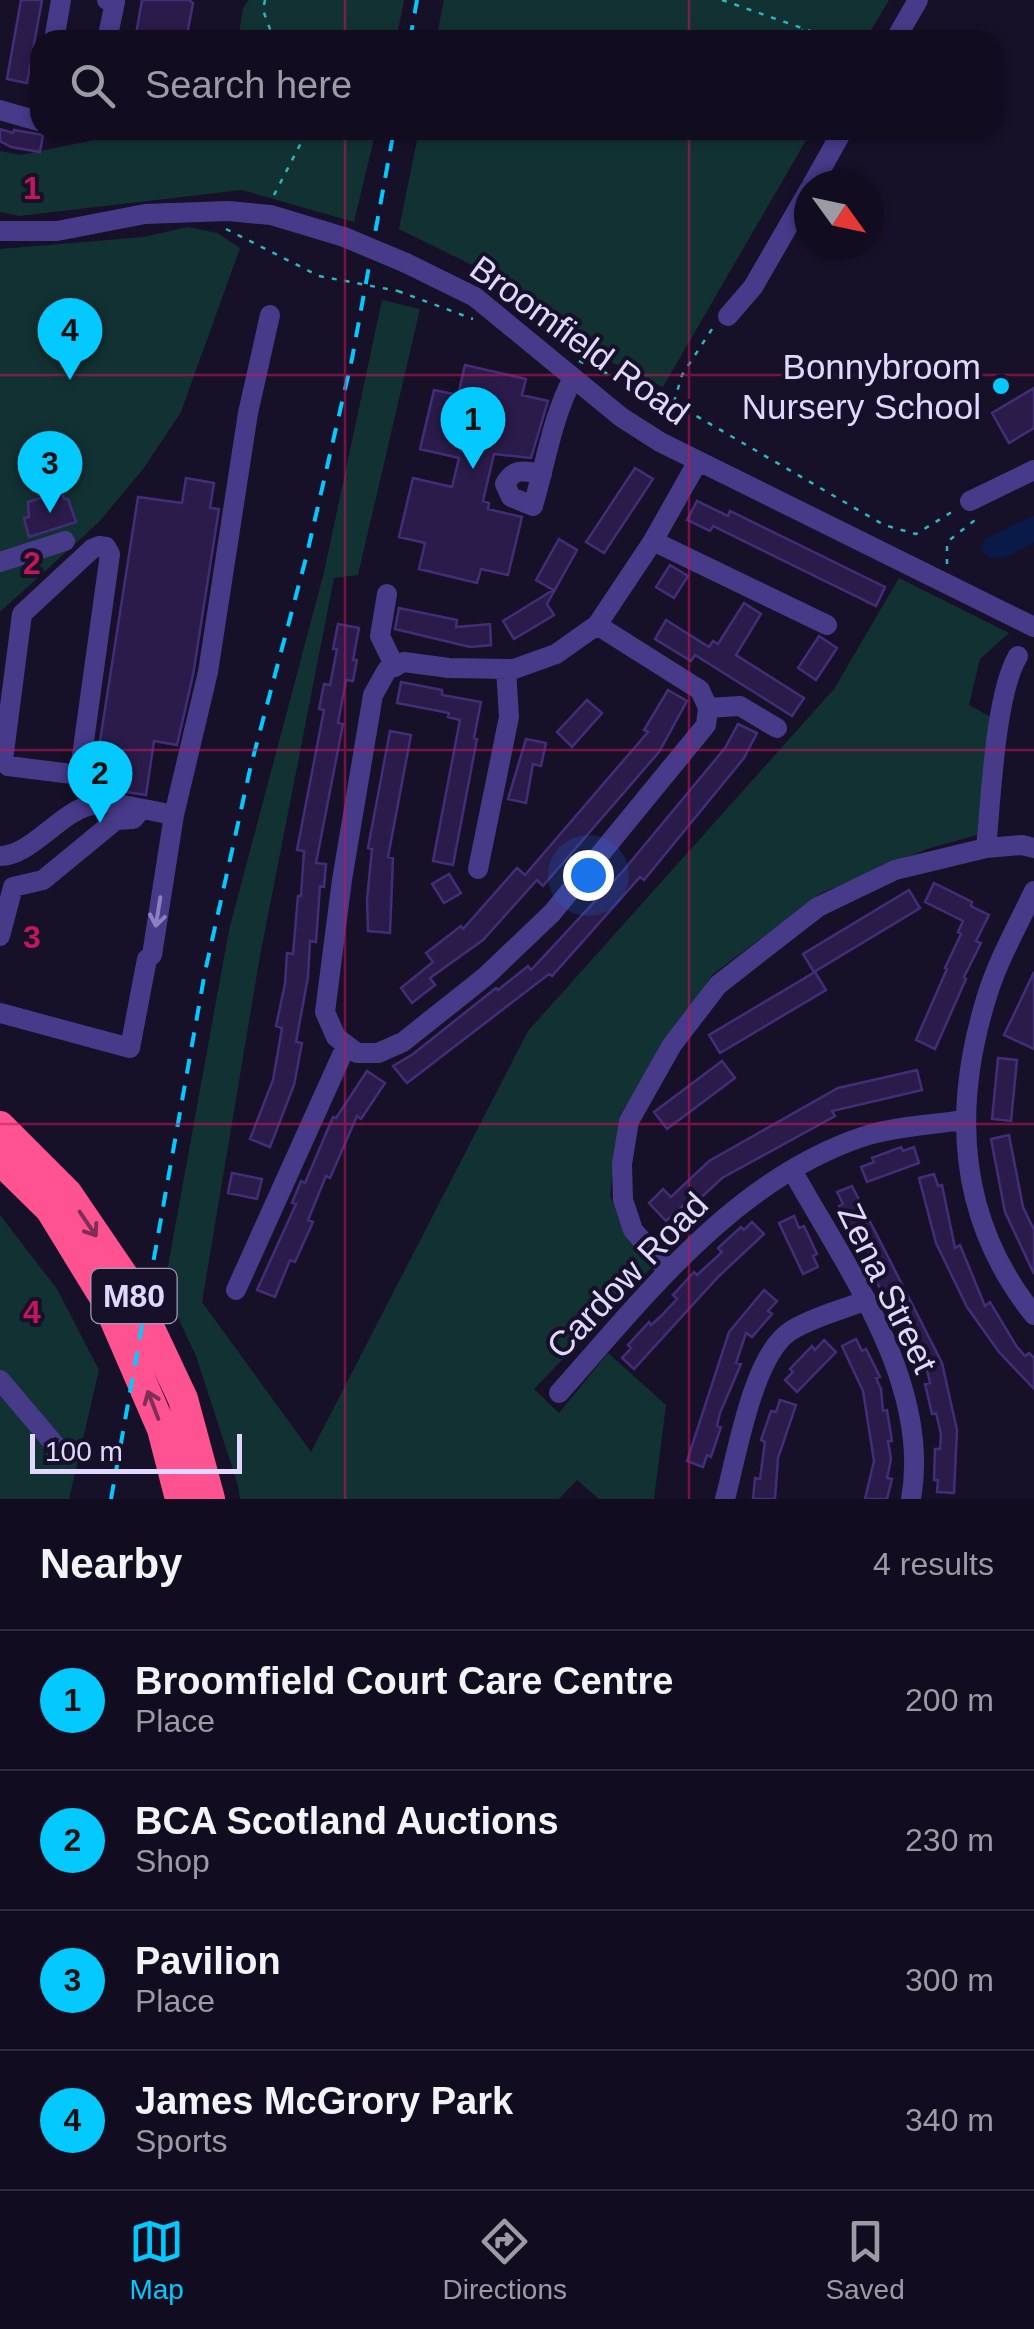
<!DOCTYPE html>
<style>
body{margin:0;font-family:Arial,sans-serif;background:#1e1a2c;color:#f1f3f6}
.compass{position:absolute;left:794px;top:170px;width:90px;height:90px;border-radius:50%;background:#110c1f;box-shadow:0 2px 8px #0004;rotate:123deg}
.scale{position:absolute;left:30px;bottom:25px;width:212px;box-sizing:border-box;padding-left:10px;border:5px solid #e1d8ff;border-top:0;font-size:28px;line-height:35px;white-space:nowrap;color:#e1d8ff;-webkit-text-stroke:8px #171029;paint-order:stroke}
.you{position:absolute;left:588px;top:875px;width:35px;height:35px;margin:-25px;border:8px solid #fff;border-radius:50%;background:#1a73e8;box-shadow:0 0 0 15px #1a73e833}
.badge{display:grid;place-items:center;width:65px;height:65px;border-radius:50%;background:#04c9ff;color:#111;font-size:32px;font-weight:700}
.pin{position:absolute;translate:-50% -82px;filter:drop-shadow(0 2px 5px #0008)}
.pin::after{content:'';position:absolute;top:52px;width:35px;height:30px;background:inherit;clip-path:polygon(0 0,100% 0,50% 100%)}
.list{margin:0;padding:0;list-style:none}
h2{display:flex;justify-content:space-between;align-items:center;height:130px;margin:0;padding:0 40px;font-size:42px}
h2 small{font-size:32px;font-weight:400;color:#9c9ba4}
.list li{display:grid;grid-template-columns:65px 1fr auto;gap:30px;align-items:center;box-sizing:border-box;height:140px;padding:0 40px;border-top:2px solid #302c3d}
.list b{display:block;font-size:38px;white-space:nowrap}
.list p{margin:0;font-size:32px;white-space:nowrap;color:#9c9ba4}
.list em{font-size:32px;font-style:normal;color:#9c9ba4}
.icon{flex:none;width:55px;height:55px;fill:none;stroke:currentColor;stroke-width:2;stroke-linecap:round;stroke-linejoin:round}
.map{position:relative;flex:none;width:1034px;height:1499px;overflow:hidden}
.search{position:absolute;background:#110c1f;box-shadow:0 2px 8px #0004;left:30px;right:30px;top:30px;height:110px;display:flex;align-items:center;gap:25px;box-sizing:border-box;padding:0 35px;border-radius:30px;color:#9c9ba4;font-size:38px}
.sheet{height:690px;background:#110c1f}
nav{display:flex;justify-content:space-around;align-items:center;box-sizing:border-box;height:140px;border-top:2px solid #302c3d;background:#110c1f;font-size:28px;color:#9c9ba4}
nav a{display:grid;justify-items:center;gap:5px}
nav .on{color:#04c9ff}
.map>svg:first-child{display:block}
</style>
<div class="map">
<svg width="1034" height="1499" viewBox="0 0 1034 1499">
<rect width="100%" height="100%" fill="#171029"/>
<path fill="#123133" d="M249,0H404L396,40H238L243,8Z
M444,0H889L865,40H436Z
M129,130H376L354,222L242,190L19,216L0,212V151L21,155L114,136Z
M419,130H812L663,387L584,349L542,311L484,271L399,229Z
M188,227L217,233L240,248L181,412L143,469L99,522L0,612V249L143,237Z
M382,300L420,309L358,575L334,578L260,956L202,1302L311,1452L528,1031L834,689L899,578L1009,633L980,659L969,705L991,717L977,835L927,849L821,893L712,975L620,1115L610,1195L625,1236L651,1268L534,1389L559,1413L608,1353L666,1405L654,1499H599L577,1480L559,1499H240L238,1485L196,1356L164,1288L229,930L324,572Z
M0,1215L57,1289L99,1370L69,1499H0Z"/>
<path fill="#091948" d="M1034,515V542C1018,551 996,568 981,550L985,539Z"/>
<path fill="#2a1b4a" stroke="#442d77" stroke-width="2.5" d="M21,0H42L27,83L7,79Z
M142,0H189L193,3L186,40H135Z
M0,129L13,133L14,130L43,135L40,152L11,147L0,141Z
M465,365L526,379L522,395L548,401L531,458L494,454L483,501L489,503L488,509L522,517L508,575L481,569L477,583L419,569L425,543L399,537L413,478L452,487L459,458L420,449L434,390L458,395Z
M1034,388V428L1009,443L992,413Z
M635,468L653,479L604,553L586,542Z
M186,478L214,483L210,508L219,509L193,675L177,745L154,741L146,795L113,790L118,757L98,754L138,497L182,503Z
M62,492L64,499H68L76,522L29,537L24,518L29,517L28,502Z
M697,501L728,516L730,511L885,587L876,606L713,526L710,531L687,520Z
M559,539L577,550L547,604L554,615L514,639L503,621L553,590L536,580Z
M670,565L688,576L674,598L656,587Z
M744,603L761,614L736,655L804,698L792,716L695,655L691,661L655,639L666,620L709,647L713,641L718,644Z
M399,608L457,620L456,627L490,624L491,645L470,647L395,629Z
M338,624L359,628L353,660H357L353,681L346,680L338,723L343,724L316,863L326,864L324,887L320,886L316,942L310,941L308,977L296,1042L302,1043L294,1085L270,1147L250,1139L273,1080L282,1028L276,1026L285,984L287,953L293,954L298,896H301L304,851L297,850L324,710L319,709L324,684L330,685L337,649H333Z
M819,636L837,648L816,680L798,668Z
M401,682L442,690V695L481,702L474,738L477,739L453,865L433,861L460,720L448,717L449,713L397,703Z
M668,690L687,701L659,752L543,886L537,880L483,940L430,978L435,985L412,1003L401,988L433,962L426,953L461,926L463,929L517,868L525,875L648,732L644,730Z
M587,700L602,713L572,747L557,732Z
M738,724L757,733L744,758L644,880L640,877L552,976L549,974L407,1083L393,1066L413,1054L496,988L498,990L528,966L531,970L623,871L725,748Z
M390,731L411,735L388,857L393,858L390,933L368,931L367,900L372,849L368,848Z
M526,739L546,743L541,766L533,764L526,803L508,799Z
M449,874L461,893L444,903L432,884Z
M934,883L972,902L971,906L989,915L976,941L981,943L964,977L966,979L935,1049L916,1040L947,969L945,968L961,934L958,932L963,921L925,902Z
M909,890L920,908L814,972L803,954Z
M815,972L826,990L720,1053L709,1035Z
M1034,972V1049L1004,1035Z
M998,1058L1017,1060L1011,1121L992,1119Z
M722,1061L735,1078L667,1129L654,1112Z
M917,1070L922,1090L832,1111L835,1116L722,1178L690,1208L685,1204L666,1221L649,1203L663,1189L671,1197L709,1161L838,1088Z
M367,1071L385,1083L361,1119L357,1116L330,1178L326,1176L308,1220L313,1222L295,1262L290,1260L275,1297L257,1290L296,1204L292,1203L301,1181L305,1183L333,1117L336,1118Z
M1009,1135L1023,1207L1034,1230V1274L1005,1212L991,1139Z
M901,1147L903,1151L914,1147L919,1163L867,1182L861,1167L874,1162L872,1158Z
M232,1173L262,1179L257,1199L228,1193Z
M934,1174L938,1186L942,1185L955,1248L960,1245L985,1306L990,1302L1017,1347L1025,1356L1029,1353L1034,1358V1389L999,1352L967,1307L936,1243L919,1178Z
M852,1186L942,1363L957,1430L954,1493L937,1492L938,1480H934L935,1449H940L941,1434L936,1413L932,1414L925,1384L930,1383L924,1357L921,1359L916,1348L913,1350L900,1322L904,1320L894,1298L890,1300L885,1290L881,1291L868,1263L872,1261L863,1242L861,1243L856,1233L852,1234L839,1206L843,1204L837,1192Z
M794,1216L799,1228L804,1226L817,1254L813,1256L818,1267L803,1274L779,1223Z
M752,1222L764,1234L719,1276L634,1369L622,1358L631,1348L628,1345L649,1322L651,1325L660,1317L677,1299L673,1295L694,1272L697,1275L722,1252L718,1248L741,1227L744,1230Z
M764,1290L777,1301L768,1311L772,1314L752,1337L746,1333L736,1363L741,1364L720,1413L717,1426L721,1427L711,1457L707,1455L703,1467L687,1461L729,1332Z
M856,1339L862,1351L866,1349L880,1377L876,1378L881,1389L883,1411L887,1410L892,1441H888L891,1459L887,1478L892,1479L887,1499H865L874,1461L863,1391L842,1346Z
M824,1340L836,1352L797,1392L785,1380L793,1372L790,1369L812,1346L815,1350Z
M780,1400L796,1405L778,1458L775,1499H753L755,1478L760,1479L765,1442L761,1440L771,1411L776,1412Z"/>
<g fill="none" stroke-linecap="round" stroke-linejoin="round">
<path stroke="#2eb5bd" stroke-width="2.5" stroke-dasharray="5 8" stroke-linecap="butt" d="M265,0L263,10L274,40
M722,0L836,40
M774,40L805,30
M274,195L302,141L299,130
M226,229L319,276
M398,291L473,319
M579,361L674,403L884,525L916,534L955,510
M674,402L682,375L714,326
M947,564V542L975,520"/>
<path stroke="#463a89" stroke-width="20" d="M107,0L115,2L107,40
M54,40L61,0
M895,40L918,0
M0,110L38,121L40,113
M812,185L843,130
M0,231H57L145,214L228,211L271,215L344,237
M406,263L475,297L621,417L660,442L1034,627
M728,316L753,287L809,190
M542,474C525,471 514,467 505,484L511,497L533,506C546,462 552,418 573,378
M970,501L1034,470
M653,541L827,625
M99,546L106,547L110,554L80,770L72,774L8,766L3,760L22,614L92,549Z
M0,562L65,541
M387,594L380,636L395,667
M597,625L700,690L708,708L706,725L552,913L486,976L403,1042L378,1053H357L336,1037L325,1012L342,880L373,695L387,670L404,662L449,668L514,669L556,654L597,625L653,541L697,463
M708,708L740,706L777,728
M986,848C991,800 995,694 1018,656
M0,856C30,856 59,814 88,806C113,799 148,811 174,815
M478,869L509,717L506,669
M1034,891C1018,925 998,960 987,996C952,1108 957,1219 1034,1315
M0,936L13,887L43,880L116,820L133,819L141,810
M0,1013L130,1048L147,959L152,955L174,815L208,672L248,413L270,315
M792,1170C845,1266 932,1383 911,1499
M668,1271L633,1230L623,1200L622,1164L629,1121L672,1045L718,985L818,907L895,870L986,848L1022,845L1034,848
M236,1290L346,1046
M0,1380L61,1452
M559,1393C646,1295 736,1178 865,1136C896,1126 932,1125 963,1120
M725,1499C737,1455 753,1353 792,1330C813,1317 841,1310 864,1301"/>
<path stroke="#ff5391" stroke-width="30" d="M0,1126L67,1193L129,1284L183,1399L210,1499
M0,1160L50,1209L107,1302L162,1429L180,1499"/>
<path stroke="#04c9ff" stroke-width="4" stroke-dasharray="15 12" stroke-linecap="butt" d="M410,40L417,0
M111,1499L205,972L251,765L306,558L352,359L394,130"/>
<path stroke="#2eb5bd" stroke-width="2.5" stroke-dasharray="5 8" stroke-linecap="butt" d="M319,276L398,291"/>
<path stroke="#463a89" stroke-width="20" d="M344,237L406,263"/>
</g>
<defs><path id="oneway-shaft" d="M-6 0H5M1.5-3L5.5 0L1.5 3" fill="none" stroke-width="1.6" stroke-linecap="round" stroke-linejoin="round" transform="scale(2.5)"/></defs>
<use stroke="#8c81be" href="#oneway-shaft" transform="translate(158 912) rotate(99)"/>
<g stroke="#7f2e58">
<use href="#oneway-shaft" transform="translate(88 1224) rotate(56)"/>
<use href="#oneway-shaft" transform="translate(153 1405) rotate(-111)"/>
</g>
<path fill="none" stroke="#c2185b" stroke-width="2.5" stroke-opacity="0.55" d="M345,0V40M689,0V40M345,130V1499M689,130V1499M0,375H1034M0,750H1034M0,1124H1034"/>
<circle fill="#04c9ff" stroke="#171029" stroke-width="4" cx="1001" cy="386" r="10"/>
<g text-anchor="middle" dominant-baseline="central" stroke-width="8" stroke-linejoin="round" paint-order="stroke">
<rect fill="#171029" stroke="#a49cbf" stroke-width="2.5" x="91.5" y="1269" width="85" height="54" rx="8"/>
<g font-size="32" font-weight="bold" fill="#e1d8ff">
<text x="134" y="1296">M80</text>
</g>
<g font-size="35" fill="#e1d8ff" stroke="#171029">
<text transform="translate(580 340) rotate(36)">Broomfield Road</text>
<text transform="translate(627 1275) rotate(-46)">Cardow Road</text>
<text transform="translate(888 1288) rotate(64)">Zena Street</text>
</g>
<g font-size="35" fill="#e1d8ff" stroke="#171029" text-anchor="end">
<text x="981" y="366">Bonnybroom<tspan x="981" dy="40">Nursery School</tspan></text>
</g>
</g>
<g font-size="32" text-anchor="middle" font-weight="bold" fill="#c2185b" stroke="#171029" stroke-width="8" stroke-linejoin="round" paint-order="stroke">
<text x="32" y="199">1</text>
<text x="32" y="574">2</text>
<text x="32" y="948">3</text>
<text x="32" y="1323">4</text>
</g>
</svg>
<svg class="compass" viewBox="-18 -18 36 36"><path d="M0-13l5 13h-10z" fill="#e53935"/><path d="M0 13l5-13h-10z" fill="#9c9ba4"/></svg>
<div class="scale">100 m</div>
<div class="you"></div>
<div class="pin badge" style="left:473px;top:469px">1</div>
<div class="pin badge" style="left:100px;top:823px">2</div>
<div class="pin badge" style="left:50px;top:513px">3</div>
<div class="pin badge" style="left:70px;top:380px">4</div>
<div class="search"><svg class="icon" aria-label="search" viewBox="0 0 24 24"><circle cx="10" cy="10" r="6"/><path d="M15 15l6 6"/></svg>Search here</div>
</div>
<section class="sheet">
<h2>Nearby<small>4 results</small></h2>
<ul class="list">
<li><span class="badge">1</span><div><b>Broomfield Court Care Centre</b><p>Place</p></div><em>200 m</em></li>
<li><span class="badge">2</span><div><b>BCA Scotland Auctions</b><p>Shop</p></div><em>230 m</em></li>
<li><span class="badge">3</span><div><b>Pavilion</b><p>Place</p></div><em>300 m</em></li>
<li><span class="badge">4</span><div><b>James McGrory Park</b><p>Sports</p></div><em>340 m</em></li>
</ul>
</section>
<nav>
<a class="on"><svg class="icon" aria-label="map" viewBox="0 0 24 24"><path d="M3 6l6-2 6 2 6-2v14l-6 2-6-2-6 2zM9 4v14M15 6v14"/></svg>Map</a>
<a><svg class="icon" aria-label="directions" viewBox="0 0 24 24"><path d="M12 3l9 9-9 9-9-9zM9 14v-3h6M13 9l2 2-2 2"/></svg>Directions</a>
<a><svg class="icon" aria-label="saved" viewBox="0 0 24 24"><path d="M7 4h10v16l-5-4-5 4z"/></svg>Saved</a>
</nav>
